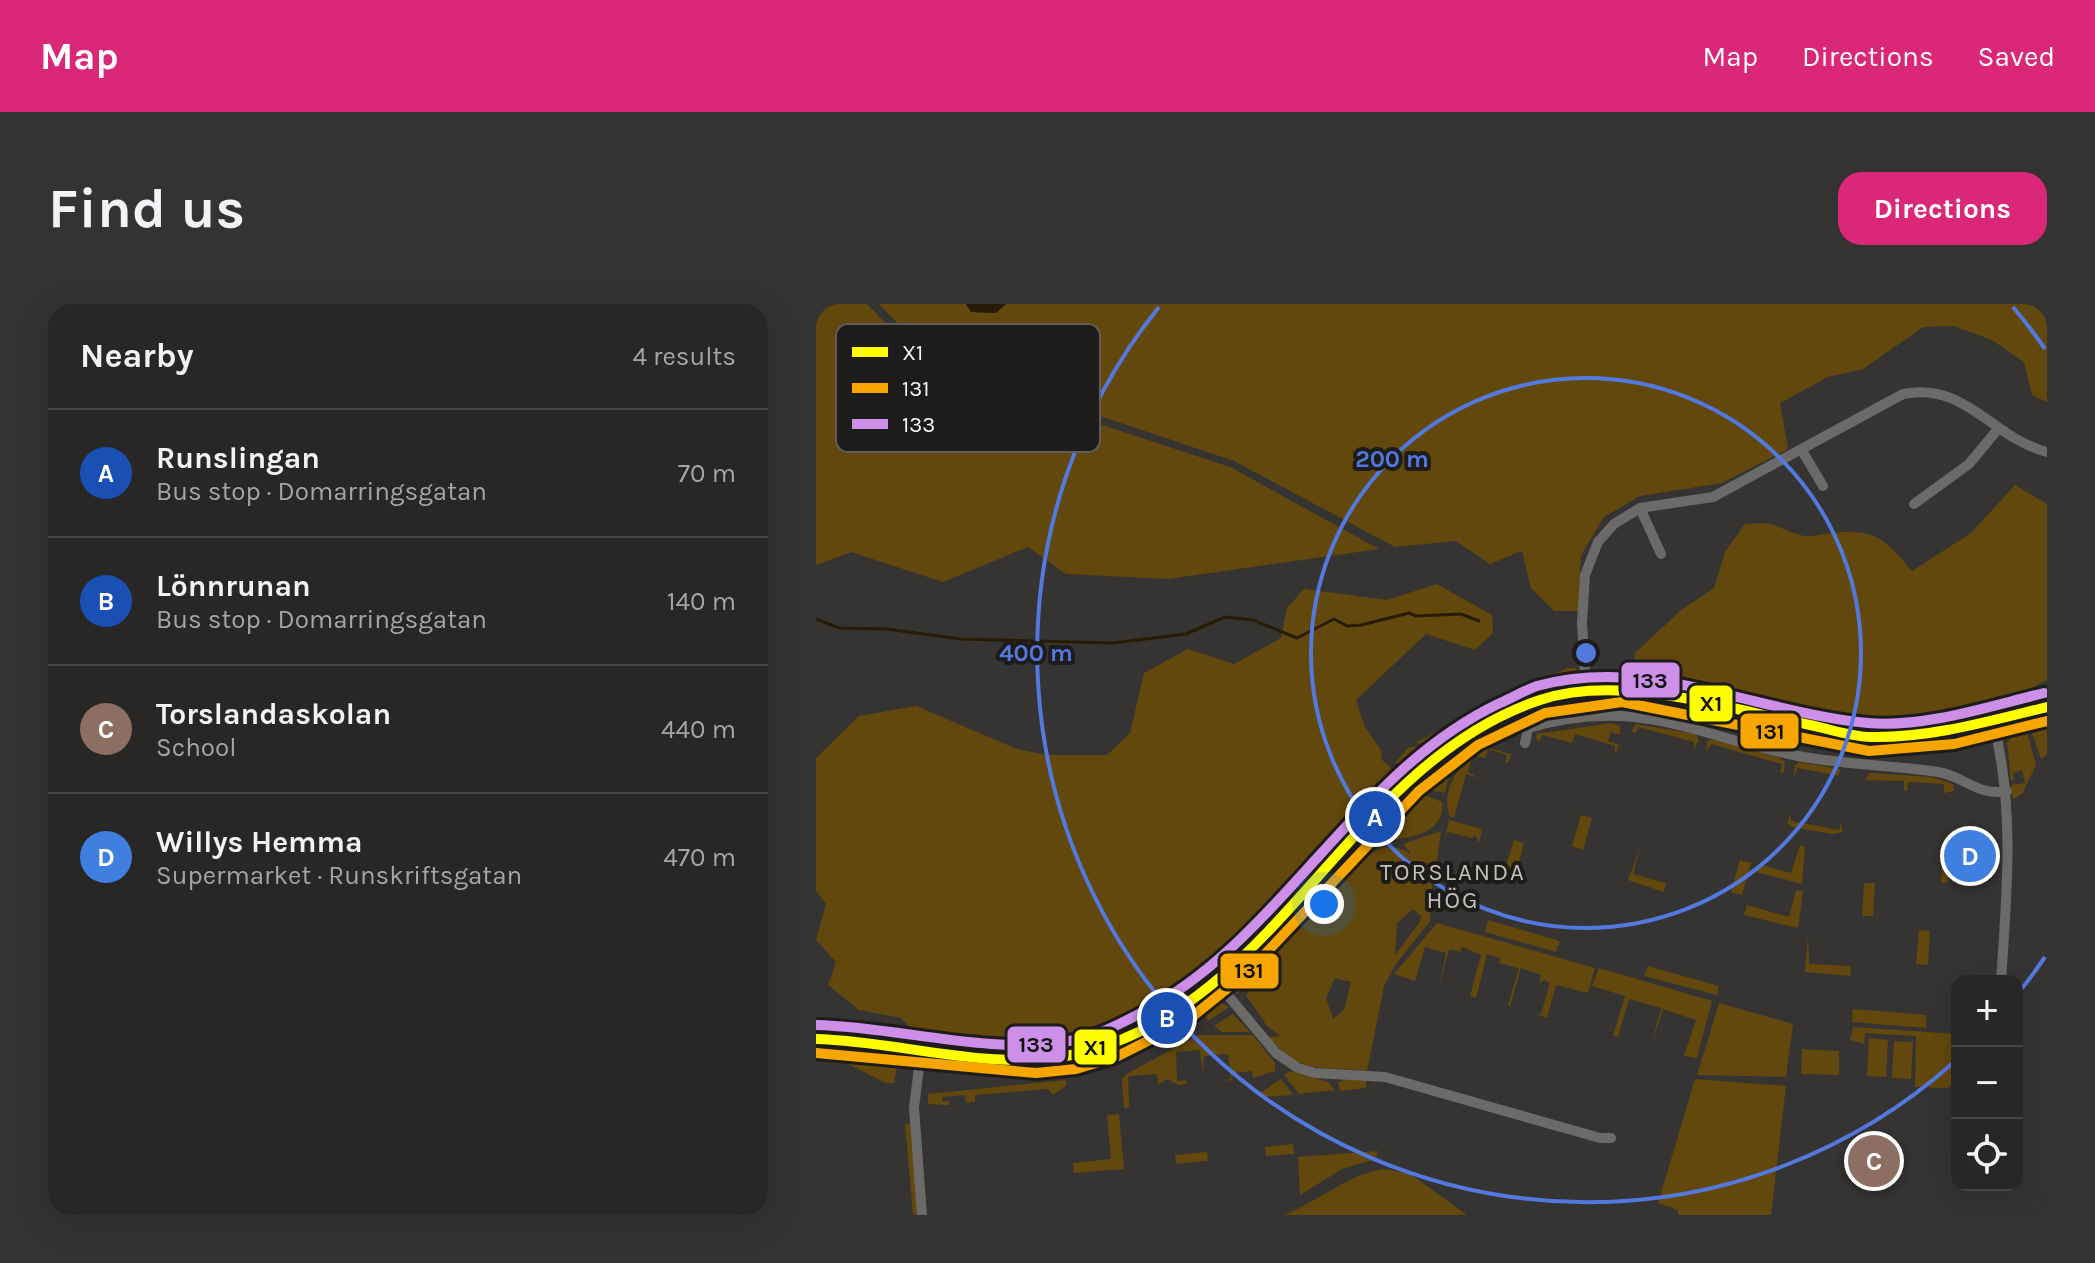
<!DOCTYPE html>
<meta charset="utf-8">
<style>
body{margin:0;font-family:Karla,sans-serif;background:#343332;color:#f1f3f6}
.controls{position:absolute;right:24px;bottom:24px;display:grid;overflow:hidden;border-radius:16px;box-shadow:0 8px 32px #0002}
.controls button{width:72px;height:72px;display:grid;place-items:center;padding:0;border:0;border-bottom:2px solid #444443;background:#282726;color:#f1f3f6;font:40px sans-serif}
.you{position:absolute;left:508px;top:600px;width:28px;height:28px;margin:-20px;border:6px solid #fff;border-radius:50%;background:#1a73e8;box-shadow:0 0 0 12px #1a73e833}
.badge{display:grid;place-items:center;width:52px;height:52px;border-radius:50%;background:#db2777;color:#fff;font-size:26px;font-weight:700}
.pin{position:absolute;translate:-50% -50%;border:4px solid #fff;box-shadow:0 2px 8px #0006}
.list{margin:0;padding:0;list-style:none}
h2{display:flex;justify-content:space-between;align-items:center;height:104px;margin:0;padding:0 32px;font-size:34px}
h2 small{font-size:26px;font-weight:400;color:#a5a5a7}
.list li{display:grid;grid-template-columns:52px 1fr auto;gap:24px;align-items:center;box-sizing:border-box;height:128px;padding:0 32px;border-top:2px solid #444443}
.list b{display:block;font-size:30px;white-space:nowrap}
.list p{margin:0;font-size:26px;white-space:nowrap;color:#a5a5a7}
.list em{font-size:26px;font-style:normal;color:#a5a5a7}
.icon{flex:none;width:44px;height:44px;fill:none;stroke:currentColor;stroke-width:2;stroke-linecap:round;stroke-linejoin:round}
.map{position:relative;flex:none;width:1231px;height:911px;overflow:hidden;border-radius:24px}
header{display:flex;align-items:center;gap:48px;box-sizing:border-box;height:112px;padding:0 40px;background:#db2777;color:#fff}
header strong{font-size:38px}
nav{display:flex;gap:44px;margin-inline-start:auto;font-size:28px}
.intro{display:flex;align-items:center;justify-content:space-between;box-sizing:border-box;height:192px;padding:0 48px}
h1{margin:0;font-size:56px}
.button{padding:20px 36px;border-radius:24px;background:#db2777;color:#fff;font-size:28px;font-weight:700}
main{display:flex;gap:48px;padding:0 48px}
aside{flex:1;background:#282726;border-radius:24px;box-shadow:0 8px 32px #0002}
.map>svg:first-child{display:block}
</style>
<header>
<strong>Map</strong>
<nav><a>Map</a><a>Directions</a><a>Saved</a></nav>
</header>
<div class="intro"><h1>Find us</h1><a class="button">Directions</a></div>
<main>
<aside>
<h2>Nearby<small>4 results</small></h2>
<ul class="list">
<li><span class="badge" style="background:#1a4fb4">A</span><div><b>Runslingan</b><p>Bus stop · Domarringsgatan</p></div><em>70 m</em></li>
<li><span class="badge" style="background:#1a4fb4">B</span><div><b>Lönnrunan</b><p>Bus stop · Domarringsgatan</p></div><em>140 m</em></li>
<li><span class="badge" style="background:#8d6e63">C</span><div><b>Torslandaskolan</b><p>School</p></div><em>440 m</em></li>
<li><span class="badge" style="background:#3f7fe0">D</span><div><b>Willys Hemma</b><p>Supermarket · Runskriftsgatan</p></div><em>470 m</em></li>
</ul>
</aside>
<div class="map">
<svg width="1231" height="911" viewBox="0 0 1231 911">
<rect width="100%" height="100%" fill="#353432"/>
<path fill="#62480d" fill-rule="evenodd" d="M0,0H51L113,64L414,163L563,245L352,275L250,270L212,243L127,278L35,248L0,261Z
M63,0H150L155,8L180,9L190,0H1231V98L1216,91L1208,58L1176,36L1138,22L1107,23L1047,65L1012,73L964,99L972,145L906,179L824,192L788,213L765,251L762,307H738L715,284L706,247L674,260L640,237L579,243L418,157L117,56Z
M1199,181L1231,200V376L1208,388L1198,400L1124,419L1072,424L1032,422L958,409L820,379L819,349L864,307L898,284L909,248L929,220C964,217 956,223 984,231C993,234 1006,230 1016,229C1060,224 1070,236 1096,267L1155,229Z
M621,280L676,311L677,329L659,346L610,330L540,396L548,421L566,448L565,455L580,469V474L402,652L345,698L274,735L184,745L101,730L85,714L43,706L12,681L20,658L0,636L10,600L0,587V454L43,412L100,402L201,445L230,451H291L314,429L328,369L372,345L418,360L465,334L471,304L488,285L571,296Z
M751,364H760L757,376L751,381L698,397L639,424L641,418Z
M1231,417V451L1225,455L1215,426L1222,418Z
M637,419L636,426L614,441L599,439Z
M796,419L804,422V431L795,428L792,437L803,441L799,451V442L759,430L756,439L726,431L723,438L720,434L721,430Z
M819,420L880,430L883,437L877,445L878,438L822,423L820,429L816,428Z
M1201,423L1211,428L1220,461L1206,490L1197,495L1195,481L1209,479L1206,466L1197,469L1198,476L1195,477L1191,439Z
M675,425L677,435C650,442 634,461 629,489L609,485V471L614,466Z
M900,435L964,454L969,458L968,468L964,469L966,460L895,440L890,448L891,437Z
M593,443H604L610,448L592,469L579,459Z
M669,443L695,450L693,457L689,460L691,451L672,445L669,454L657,451L652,468L663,474L650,470L638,513H634C623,487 645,454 669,443Z
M983,458L1024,465L1023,472L982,464L978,473L979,461Z
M1054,469L1115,473L1137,480L1138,487L1128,489V480L1092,478L1091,487H1088V477L1049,476Z
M602,488L626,498C629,526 602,533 579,535L567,526L572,519L570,514L589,492Z
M975,509V517L1023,526L1025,519L1027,528L1017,530L976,523L971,519Z
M765,511L776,514L767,546L756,542Z
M633,516L666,525L663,539L659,531L656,534L632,528L629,534Z
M625,527L620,566L617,567L614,617L580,660L568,682L551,767C507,762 485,772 453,733L464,732L451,722L430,691C455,659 529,553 566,544C578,541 587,545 596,551L587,540ZM597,605L605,612L604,618L579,651L581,619ZM519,674L535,678L528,706L517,715L510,694Z
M566,529L569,538C501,565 471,642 421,690L416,675L421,662L523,558Z
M698,536L708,539L699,572L688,569Z
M1134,537L1132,579H1125L1127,541Z
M825,541L817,570L850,579L848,588L812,576Z
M984,541L989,543L986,580L940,568L942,560L975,569Z
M924,556L935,559L926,591L915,588Z
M1048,579H1059L1057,612H1046Z
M980,586L987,587L982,624L928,611L931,601L973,613Z
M672,616L744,637L740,648L669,628Z
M621,619L779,664L772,689L740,681L731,714L720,710H725L734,679L727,676L723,680L725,671L705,664L694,702L692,701L703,664L683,659L684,654L671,650L660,694L654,692L665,651L646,643L644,648L633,645L623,683L630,649L609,643L599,677L578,670Z
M1103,626L1114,627L1112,661L1100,660Z
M992,631L993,660L1035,662L1034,672L989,668Z
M832,662L903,682L901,691L828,672Z
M783,664L896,697L881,754L868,752L880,716L847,705L835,742L845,704L813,695L802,733L797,732L809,692L776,682Z
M390,696H399L413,703L392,717L384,700Z
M903,699L977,720L970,773L881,771Z
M1037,705L1110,711V724L1036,718Z
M417,710L434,728H406L398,722Z
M1037,723L1141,730V777L1131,784L1099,783L1100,732L1049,729L1048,740L1034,736Z
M382,731H437L459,759V767L437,774L436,767L417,769L416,776L408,777L415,774L412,750L388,752L387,771L384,746L360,748L361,777L370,776L371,780L363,781L351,775L342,781L341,770L312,772L313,803L308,804L306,776L309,771Z
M1053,734L1072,736L1070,773L1051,772Z
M1078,737L1097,738L1095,775L1076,774Z
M0,742L77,750L82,757L78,779H70L32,760L0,756Z
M986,745L1023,747V771L985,770Z
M474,767L512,778L519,786L483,790L468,771Z
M465,775L477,791L445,793L444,789Z
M533,775L550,777V784L524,787L522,778Z
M879,775L970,782L955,911H862V906L842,899Z
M250,776V782L237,791L232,785L159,791V798L150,799L149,791L126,793V797H133V801L112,800V790Z
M303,810L308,865L258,869L257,859L295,855L291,811Z
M89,820H94L102,911H97Z
M477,840L478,850L450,852L449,843Z
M562,847L560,855L526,865L484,891L482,853Z
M391,848L392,857L360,860L359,851Z
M567,865L593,869L651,911H468C503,897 531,871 567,865Z"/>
<path fill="#281c06" d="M150,0H190L180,9L155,8Z"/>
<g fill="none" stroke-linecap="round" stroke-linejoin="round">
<path stroke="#281c06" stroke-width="3" d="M0,315L23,324L71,325L145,335L297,339L370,330L409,313L437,316L481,334L518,315L531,322L545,321L593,309L600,312L645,310L663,317"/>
<path stroke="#6b6a68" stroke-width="10" d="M985,145L1007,182
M1098,200L1153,160L1182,125
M824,204L845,250
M770,385L766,319L769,271L782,238L798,220L824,204L897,193L1087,90C1151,78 1174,133 1231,148
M1177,417C1199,503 1191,589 1185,677
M709,439L712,424C823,391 879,432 982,452C1029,461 1076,461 1122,468C1148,472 1162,493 1191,487
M399,676L460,749L482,764L499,769L569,773L784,834H795
M0,735C99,732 195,777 294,741C493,670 571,381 806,384L1053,433L1136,426L1231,403
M105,747L98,804L106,911"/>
<g stroke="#1d1c1a" stroke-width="16">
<path id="bus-1" d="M0,735C85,737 176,769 260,750C462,705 531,460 724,396C806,369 911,405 994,421C1014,425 1035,433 1055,433C1115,434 1173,417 1231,403"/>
</g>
<g stroke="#1d1c1a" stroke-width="16">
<path id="bus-2" d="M0,749L220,769L260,765L300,753L371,717L434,666L603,487L662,441L729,409L806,398L1053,447L1138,440L1231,417"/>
</g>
<g stroke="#1d1c1a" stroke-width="16">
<path id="bus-3" d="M0,721C84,723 170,751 253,737C278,733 300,722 323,710C467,636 536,469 684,399C696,394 709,386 721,382C834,351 942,409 1052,419C1108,424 1174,402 1228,389"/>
</g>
<use href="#bus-1" stroke="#ff0" stroke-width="10"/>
<use href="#bus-2" stroke="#f7a600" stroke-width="10"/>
<use href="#bus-3" stroke="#ce8fe9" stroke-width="10"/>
</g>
<g fill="none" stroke="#5378de" stroke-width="4">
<circle cx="770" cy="349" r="275"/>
<path d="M1229 653A550 550 0 0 1 1203 688M1138 758A550 550 0 0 1 343 3M1197 3A550 550 0 0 1 1229 45"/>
</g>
<g text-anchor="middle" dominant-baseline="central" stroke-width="8" stroke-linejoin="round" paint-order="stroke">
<g font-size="24" letter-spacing="2" fill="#c2bfbb" stroke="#1d1c1a">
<text x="637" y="568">TORSLANDA<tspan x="637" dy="28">HÖG</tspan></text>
</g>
</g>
<rect x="20" y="20" width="264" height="128" rx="12" fill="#1d1c1a" stroke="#5e5d5b" stroke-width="2"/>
<rect x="36" y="43" width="36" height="10" fill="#ff0"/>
<rect x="36" y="79" width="36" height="10" fill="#f7a600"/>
<rect x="36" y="115" width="36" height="10" fill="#ce8fe9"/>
<g font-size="22" fill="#f5f4f2">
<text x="86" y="56">X1</text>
<text x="86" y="92">131</text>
<text x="86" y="128">133</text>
</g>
<circle cx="770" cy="349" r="12" fill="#5378de" stroke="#1d1c1a" stroke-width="4"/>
<g font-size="24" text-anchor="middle" font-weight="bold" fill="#5378de" stroke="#1d1c1a" stroke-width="8" stroke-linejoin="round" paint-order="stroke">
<text x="576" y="163">200 m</text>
<text x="220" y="357">400 m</text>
</g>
<g stroke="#1d1c1a" stroke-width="3">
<rect x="804" y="357" width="61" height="38" rx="8" fill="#ce8fe9"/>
<rect x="872" y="380" width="46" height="39" rx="8" fill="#ff0"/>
<rect x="923" y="408" width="61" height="38" rx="8" fill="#f7a600"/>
<rect x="403" y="648" width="61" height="38" rx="8" fill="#f7a600"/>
<rect x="190" y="721" width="61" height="39" rx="8" fill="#ce8fe9"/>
<rect x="257" y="724" width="45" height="38" rx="8" fill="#ff0"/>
</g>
<g font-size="22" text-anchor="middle" font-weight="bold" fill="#111">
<text x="834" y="384">133</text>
<text x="895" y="407">X1</text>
<text x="954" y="435">131</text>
<text x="433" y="674">131</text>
<text x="220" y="748">133</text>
<text x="279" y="751">X1</text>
</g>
</svg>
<div class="controls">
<button>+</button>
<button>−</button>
<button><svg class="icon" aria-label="locate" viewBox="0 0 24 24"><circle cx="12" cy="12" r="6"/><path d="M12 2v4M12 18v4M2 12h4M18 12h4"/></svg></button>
</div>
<div class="you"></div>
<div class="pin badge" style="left:559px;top:513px;background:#1a4fb4">A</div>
<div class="pin badge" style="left:351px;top:714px;background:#1a4fb4">B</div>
<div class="pin badge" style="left:1058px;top:857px;background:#8d6e63">C</div>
<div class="pin badge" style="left:1154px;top:552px;background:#3f7fe0">D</div>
</div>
</main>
